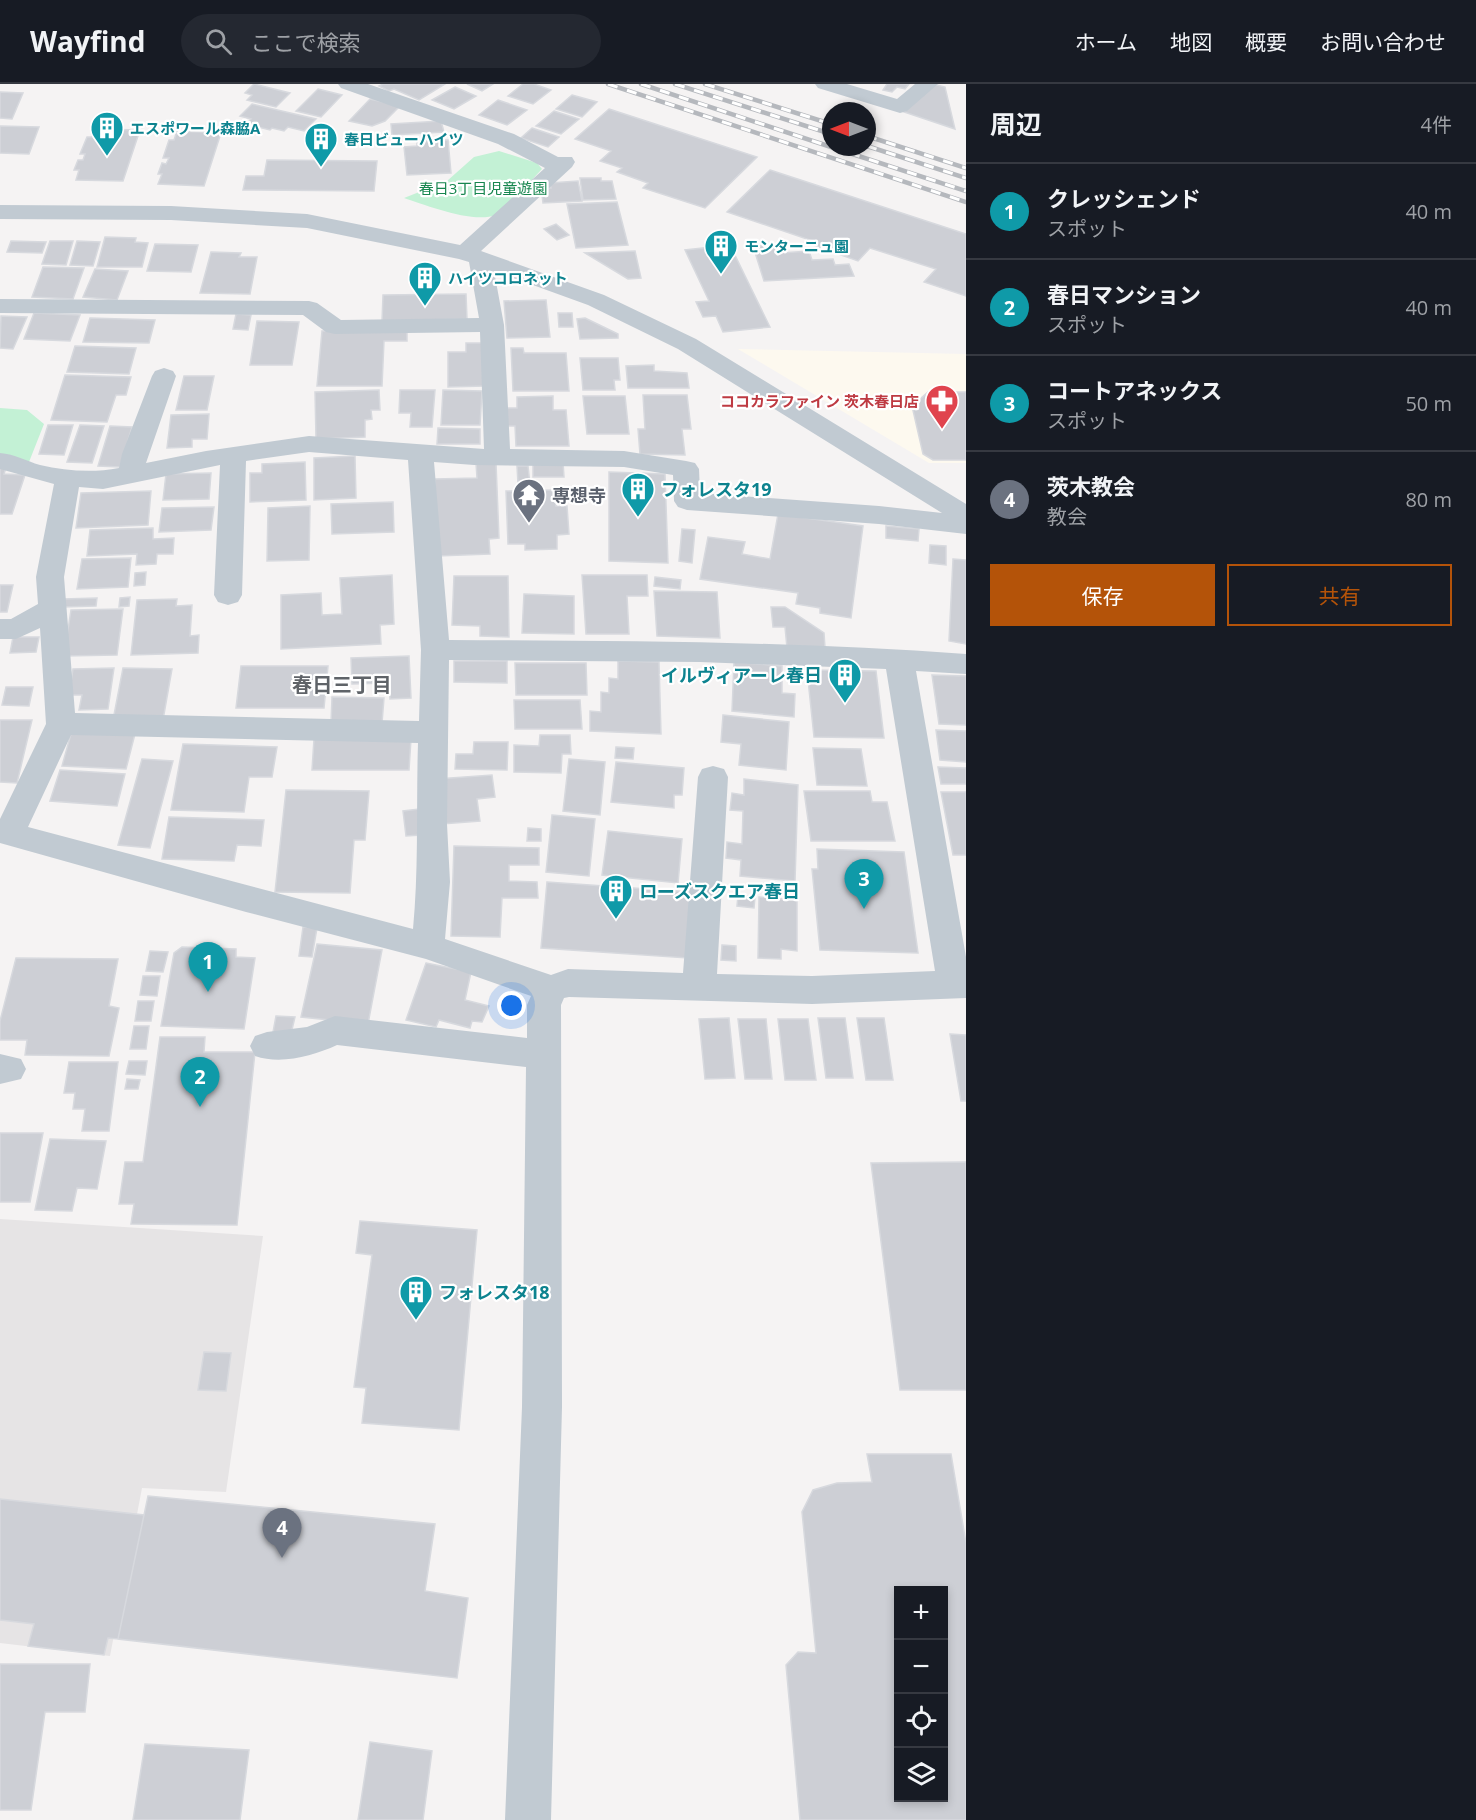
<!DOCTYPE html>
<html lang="ja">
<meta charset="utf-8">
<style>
body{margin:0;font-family:"Open Sans","Noto Sans JP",sans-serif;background:#242831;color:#f1f3f6}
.controls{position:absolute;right:18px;bottom:18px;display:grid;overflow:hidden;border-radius:0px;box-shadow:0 3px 9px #0003}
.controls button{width:54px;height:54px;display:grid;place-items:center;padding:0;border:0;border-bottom:2px solid #363941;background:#171b24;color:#f1f3f6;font:30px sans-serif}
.compass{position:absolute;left:822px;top:18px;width:54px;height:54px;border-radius:50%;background:#171b24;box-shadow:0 3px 9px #0003;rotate:270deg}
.you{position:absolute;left:512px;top:922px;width:21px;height:21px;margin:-15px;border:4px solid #fff;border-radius:50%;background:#1a73e8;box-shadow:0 0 0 9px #1a73e833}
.badge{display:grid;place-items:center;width:39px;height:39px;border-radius:50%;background:#b45309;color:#fff;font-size:20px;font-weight:700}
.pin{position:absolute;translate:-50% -50px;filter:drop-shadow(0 2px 3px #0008)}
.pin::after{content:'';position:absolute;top:32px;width:21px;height:18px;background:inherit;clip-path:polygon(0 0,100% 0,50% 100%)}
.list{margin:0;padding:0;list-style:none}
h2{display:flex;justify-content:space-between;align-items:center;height:78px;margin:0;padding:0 24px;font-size:26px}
h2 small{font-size:20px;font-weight:400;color:#9ea1a6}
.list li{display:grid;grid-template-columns:39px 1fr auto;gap:18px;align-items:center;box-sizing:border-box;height:96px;padding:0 24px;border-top:2px solid #363941}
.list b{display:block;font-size:22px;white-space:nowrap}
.list p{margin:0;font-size:20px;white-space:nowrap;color:#9ea1a6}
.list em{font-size:20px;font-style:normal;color:#9ea1a6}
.actions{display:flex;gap:12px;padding:18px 24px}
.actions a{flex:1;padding:14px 0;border:2px solid #b45309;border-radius:0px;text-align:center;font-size:21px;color:#b45309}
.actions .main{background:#b45309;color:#fff}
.icon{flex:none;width:33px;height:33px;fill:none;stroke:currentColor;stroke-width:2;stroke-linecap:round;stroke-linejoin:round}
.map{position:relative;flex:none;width:966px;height:1736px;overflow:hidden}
header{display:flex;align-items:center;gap:36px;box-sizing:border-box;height:84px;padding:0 30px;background:#171b24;border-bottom:2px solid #363941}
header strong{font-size:28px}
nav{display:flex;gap:33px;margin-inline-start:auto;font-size:21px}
.search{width:420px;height:54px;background:#242831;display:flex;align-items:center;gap:15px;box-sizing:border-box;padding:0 21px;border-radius:33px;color:#9ea1a6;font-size:22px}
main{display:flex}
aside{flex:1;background:#171b24}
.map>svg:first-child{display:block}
</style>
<header>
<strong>Wayfind</strong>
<div class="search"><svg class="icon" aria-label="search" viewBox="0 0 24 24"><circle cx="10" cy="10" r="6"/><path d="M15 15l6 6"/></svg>ここで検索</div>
<nav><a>ホーム</a><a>地図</a><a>概要</a><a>お問い合わせ</a></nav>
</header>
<main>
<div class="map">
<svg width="966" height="1736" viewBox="0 0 966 1736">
<rect width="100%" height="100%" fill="#f5f3f3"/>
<path fill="#fdf9ef" d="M738,265L966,270V379H929Z"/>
<path fill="#e6e4e5" d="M0,1135L263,1152L226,1408L142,1404L110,1572L0,1559Z"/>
<path fill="#c3f1d5" d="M499,67L537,79L542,85C533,94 505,128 496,131C473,140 426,121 404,114L447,97L474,73Z
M0,324L27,326L44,340L29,378L0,370Z"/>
<path fill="#cdcfd5" stroke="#d7d9de" stroke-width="1.5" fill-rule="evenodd" d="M254,0L290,9L276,23L247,16L252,11L245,9Z
M383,0H445L419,16L394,5L389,7L379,2Z
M467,0H493L482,7Z
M523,0H534L551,6L533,20L508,12Z
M887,0H909L905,5L897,3L892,8L883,6Z
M933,0L945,3L955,45L904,28Z
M455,3L476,12L454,25L432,16Z
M318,5L342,11L321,33L296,27Z
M0,8L23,9L12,35L0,34Z
M572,11L597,18L582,33L556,25Z
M370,15L400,22L385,37L372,42L349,37Z
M498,16L527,26L507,41L479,31Z
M252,20L316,35L304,47L288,43L284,47L272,44L270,46L246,40L251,35L240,32Z
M609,25L757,73L705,124L643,104L648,99L617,88L622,84L600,77L611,67L575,55Z
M554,27L579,35L561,50L536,42Z
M441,37L444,48L392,51L391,40Z
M0,42L39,43L29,70L0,69Z
M532,44L559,53L548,63L521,54Z
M94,45L140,46L123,97L76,96L79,86H74L78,76H83L85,70H80L87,53H92Z
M177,47L221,49L204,102L158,100L162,90H158L162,79L166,80L169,74H163L169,56H174Z
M448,56L451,89L407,91L404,63L417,62V57Z
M267,76L377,77L374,107L243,106L246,92H264Z
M770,86L966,150V212L924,198L936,185L870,164L858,177L810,160L813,157L727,128Z
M580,94H601V97H612L616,115L583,116Z
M578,97L582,117L543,119L542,111H546L545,104H551L550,99Z
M617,118L628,161L576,164L567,120Z
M556,140L569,151L557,156L544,145Z
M105,153L136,154L135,158L148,159L142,183H97Z
M11,157L46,158L42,169L7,168Z
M50,157H73L66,181L42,180Z
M77,157L100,158L93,182L70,181Z
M155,160L198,161L191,188L147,187Z
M730,161L770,243L723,248L716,232L703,233L696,218L709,217L685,166Z
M778,161L781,169L809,167L812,176L833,175L835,181L849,180L854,192L764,197L753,162Z
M635,167L641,194L628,195L585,169Z
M211,168L241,169L239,173H257L250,210L200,209Z
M43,183L84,184L73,215L32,213Z
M95,185L128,187L117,216L83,213Z
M466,210L467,235L382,237L383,211Z
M546,216L550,253L507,254L504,217Z
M34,229L80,231L70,257L24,255Z
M558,229H572L573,243H559Z
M236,230L251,231L248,246L233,245Z
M1,232L27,233L13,265L0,264Z
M90,234L155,236L149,259L83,258Z
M585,234L618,250V254L580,255L577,235Z
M257,237L299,238L292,281H250Z
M322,247H407V257H384L382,302H317Z
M466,259H484L485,302L448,303V268H466Z
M75,262L136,264L129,290L67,288Z
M511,264H523L524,269H566L569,307H513Z
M580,274H618L620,296H614L615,306H583Z
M654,281V287L687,289L689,304H628L626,282Z
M65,291L131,293L126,311H116L107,338L51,336Z
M184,292H214L207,326H176Z
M379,306L380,326H371L372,335L365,336V353L316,355L315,308Z
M400,306H435L432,343H410L411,329H399Z
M443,306L482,307L480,341H441Z
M928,308H966V376H933L923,370L912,322Z
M643,311H687L691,345H682L685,371L640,370L638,345H645Z
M553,312V326H566L569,362H516L515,342H505V324H517V313Z
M583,312H625L629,350H587Z
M209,330L207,355H192V363L167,364L171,331Z
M48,341H73L64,371L39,370Z
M80,341L104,342L92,379L67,378Z
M110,342L132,343L120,383L98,382Z
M438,344L480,345V360H437Z
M355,372L356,414L314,416V374Z
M305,378L306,416L250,418V389H262V380Z
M533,378H563L564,393H533Z
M476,379H496L499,454L489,455L490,470L437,472L435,395L477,394Z
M0,380H7L4,390L25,391L12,430H0Z
M517,382H528L530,400H518Z
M609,388L665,390L668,479L609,477Z
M211,389L209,415L163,416L166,390Z
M554,406L556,422H567L569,450L557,451V465L525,466V460H508L506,407Z
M151,407L148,441L76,444L81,409Z
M393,418L394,448L332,450L331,420Z
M310,422L309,476L267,477L268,424Z
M214,423L211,446L159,448L162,424Z
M778,430L863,442L851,534L820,529V524L796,520L798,509L700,495L708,453L745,458L742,470L770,475Z
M886,442L919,445L918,457L886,454Z
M153,444V455L174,454L173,470H157L156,480L136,481L137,470L87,472L90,446Z
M682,445L695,446L692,479L679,477Z
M930,461L946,462V481L929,479Z
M131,474L128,503L77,505L82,475Z
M953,475L966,476V560L949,557Z
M146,488L145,501L134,502L135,489Z
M392,491L394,540L380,541L381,560L281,565V511L321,509L322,531L342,530L340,494Z
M582,491H647L648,512H627L629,550H586Z
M454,492H508L509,553L480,552V542L452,541Z
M655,493L681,496L680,505L654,502Z
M0,501H13L7,528H0Z
M654,507L717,508L720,554L657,552Z
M524,510L574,512V550L522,549Z
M130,513L129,522L119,523L120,514Z
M97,514L96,522L62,523L63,515Z
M177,515L176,522L192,521L190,552L199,551L198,569L131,571L137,516Z
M771,523H785L824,549L825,564H787L785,543H773Z
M123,525L117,571L64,572L71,526Z
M13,553H39L36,568L10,569Z
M409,572L411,614L390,615L389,599L352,600L351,574Z
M454,577H507V599L454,598Z
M618,577L659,578L661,650L590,647V627L601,628V608L609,609V594L618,595Z
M734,578L782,582V609L795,610L794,633L732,627Z
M515,579H586L587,611H516Z
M241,582H328L324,624H236Z
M114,584L108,625L79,626L82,611H69L73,585Z
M123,584L172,585L163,636H113Z
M807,586L876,587L884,654L814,653Z
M932,591L966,592V641L939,640Z
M6,603H33L29,622L2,621Z
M332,613L384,614L382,639H331Z
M514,616H580L582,645H515Z
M723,631L789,638L786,686L739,681L741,660L721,658Z
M0,636H32L17,699L0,698Z
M72,646L135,650L126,685L62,682Z
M936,646L966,647V678L940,676Z
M540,651H570L571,670H562L561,689L514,688V661L539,662Z
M314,655H411L409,686H312Z
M474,658H508L507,686L455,685L456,670H473Z
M183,660L277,663L272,693H249L244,728L171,726Z
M616,663L634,664L633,675L615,674Z
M813,664L861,665L867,702L817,701Z
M142,675L173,677L150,764L118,761Z
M569,675L605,678L600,731L563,727Z
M616,678L684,684L682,711H674V724L611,718Z
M938,683L966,684V700H941Z
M60,686L125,690L117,722L50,717Z
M492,691L495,713L477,715L480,737L442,740L437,695Z
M744,695L798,701L795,797L740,792L741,776L726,774L727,758L742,760L743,727L730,726L732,709L744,711Z
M286,706L369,707L365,756H354L350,809L275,808Z
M804,707H870L872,718H887L895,757H811Z
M941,708H966V771H953Z
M419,725L421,751L406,752L403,727Z
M552,731L595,735L589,792L546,788Z
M169,733L264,736L261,762L237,761L234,777L162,775Z
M528,744L541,745V757H527Z
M608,747L682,755L678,799L602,791Z
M454,762L539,764V781H509V797L537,798L538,814H502L500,853L451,852Z
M817,765L904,768L918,869L820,866L812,785H818Z
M547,798L690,808L688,874L541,864Z
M738,811L755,813L754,824L737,822Z
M759,813L797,816V867L781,865V875L758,874Z
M303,843L317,844L312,873L299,872Z
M317,860L382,866L368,940L301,933Z
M722,861L736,862V877L721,876Z
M182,863L236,865V873L255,874L244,945L161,942L174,869Z
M150,867L168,868L163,888L146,887Z
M16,874L118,875L109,922L119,924L109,972L25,971L27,956H0V937Z
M426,879L471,888L465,916L489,922L482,938L472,937L470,944L439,936L436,943L406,936Z
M143,892H160L157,912L140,911Z
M138,917H154L151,937H135Z
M276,932L295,933L291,950L273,948Z
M729,934L735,994L705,995L699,935Z
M818,934H845L853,994H826Z
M857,934H884L893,996H866Z
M738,935H766L772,995H745Z
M778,935H808L816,996H785Z
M134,942H149L146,965H130Z
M950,950L966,951V1017H961Z
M160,953H205L204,968H255L237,1141L131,1140L134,1120H119L125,1078H143Z
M129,977H147L145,991L126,990Z
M69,978H118L109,1047H82L85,1025H73L75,1009H64Z
M127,995L140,996L138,1005H125Z
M0,1049H43L30,1118H0Z
M50,1055L106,1057L97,1105L77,1104L72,1127L35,1126Z
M966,1078V1306H900L871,1079Z
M360,1137L477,1146L459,1346L362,1339L366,1304L354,1303L372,1171L356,1169Z
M204,1268L231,1269L226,1307L198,1306Z
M867,1370H951L966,1459V1736H800L786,1581L798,1568L816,1569L802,1428L813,1406L837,1399L872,1398ZM898,1506H944V1714H898Z
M148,1412L435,1440L425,1507L468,1514L457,1594L118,1555Z
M0,1415L144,1431L118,1555L108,1554L104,1571L28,1562L34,1540L0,1536Z
M0,1580H90L85,1628H45L31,1726H0Z
M370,1658L432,1667L423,1736H358Z
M145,1660L249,1666L240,1736H133Z"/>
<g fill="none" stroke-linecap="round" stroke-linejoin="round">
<path fill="#c1cad2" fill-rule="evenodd" d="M338,0H368L514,50L558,73H572L575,78L572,83L481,167L604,211L696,255L966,420V450L879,440L687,426L678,423L674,417L673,391L624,383L474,381L434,378L449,556C621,557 794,557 966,570V590L916,587L966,873V914L812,920L569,913L564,914L561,921L562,1323L551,1736H505L522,1323L526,983L337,961C313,972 281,981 255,972L250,962L255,952L267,948L307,943L335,932L527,954V921L531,912L426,875L246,828L0,759V735L46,640L40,544L16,555H0V535H11L38,520L36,493L54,400L0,385V369C15,370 26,377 40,381C66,387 93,389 119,384L122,370L152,292L155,287L164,284L173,287L176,292L146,379L206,367L309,352L484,365L480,248L335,250L326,248L303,231L0,229V215L309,217L317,219L341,236L479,234L469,178L459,175L307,144L171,136L0,135V121L171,122L307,130L460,161L545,84L498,60L341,4ZM494,187L588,221L678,265L942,429L879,422L700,409L699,385L695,379L686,377L624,367L510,365L504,241ZM309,368L408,376L421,566L419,637L75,629L64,493L79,403L103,405L220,381L214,511L218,518L228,521L238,518L242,511L246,377ZM449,576L700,578L886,585L935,887L812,892L717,890L728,693L724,685L713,682L702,685L698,693L683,889L568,885L551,891L445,855L450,798L447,740ZM71,651L418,659C416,721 419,783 413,845L28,743Z
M815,0H847L897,15L915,0H938L907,27L900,29L818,4Z
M0,970L21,975L26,985L21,995L0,1000Z"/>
<g stroke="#b5b8bd" stroke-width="4.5">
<path id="rail" d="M608,0L966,118
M641,0L831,63
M675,0L831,50
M705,0L831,40
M867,52L966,84
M867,62L966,94
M831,63L966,107"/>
</g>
<use href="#rail" stroke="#fff" stroke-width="3" stroke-dasharray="10" stroke-linecap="butt"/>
</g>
<defs>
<g id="building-pin" transform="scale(1.725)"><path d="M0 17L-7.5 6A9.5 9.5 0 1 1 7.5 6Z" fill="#0f9aa8" stroke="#fff"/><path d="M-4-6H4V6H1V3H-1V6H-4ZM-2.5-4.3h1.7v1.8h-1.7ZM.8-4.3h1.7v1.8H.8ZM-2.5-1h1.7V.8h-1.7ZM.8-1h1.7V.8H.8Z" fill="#fff"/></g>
<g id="pharmacy-pin" transform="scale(1.725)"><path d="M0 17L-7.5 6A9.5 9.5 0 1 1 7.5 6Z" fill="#e0444e" stroke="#fff"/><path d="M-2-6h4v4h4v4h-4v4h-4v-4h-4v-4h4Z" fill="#fff"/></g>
<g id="temple-pin" transform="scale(1.725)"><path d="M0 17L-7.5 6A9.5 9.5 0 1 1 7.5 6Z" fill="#6b7280" stroke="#fff"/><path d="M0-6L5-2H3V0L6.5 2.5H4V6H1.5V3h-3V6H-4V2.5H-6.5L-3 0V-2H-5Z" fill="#fff"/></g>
</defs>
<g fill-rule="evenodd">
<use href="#building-pin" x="107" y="44"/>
<use href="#building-pin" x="321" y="55"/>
<use href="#building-pin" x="721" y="162"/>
<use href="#building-pin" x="425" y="194"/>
<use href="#pharmacy-pin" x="942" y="317"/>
<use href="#building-pin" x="638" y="405"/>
<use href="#temple-pin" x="529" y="411"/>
<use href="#building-pin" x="845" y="591"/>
<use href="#building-pin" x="616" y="807"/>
<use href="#building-pin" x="416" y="1208"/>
</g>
<g text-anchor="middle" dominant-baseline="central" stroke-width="4.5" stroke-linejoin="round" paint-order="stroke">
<g font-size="15" font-weight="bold" fill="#0d838f" stroke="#fff" text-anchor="start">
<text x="130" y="44">エスポワール森脇A</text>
<text x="344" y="55">春日ビューハイツ</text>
<text x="744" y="162">モンターニュ園</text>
<text x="448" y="194">ハイツコロネット</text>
</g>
<g font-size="15" fill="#17864f" stroke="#fff">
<text x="483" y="104">春日3丁目児童遊園</text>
</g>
<g font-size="15" font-weight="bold" fill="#be3a42" stroke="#fff" text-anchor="end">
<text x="919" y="317">ココカラファイン 茨木春日店</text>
</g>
<g font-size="18" font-weight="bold" fill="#0d838f" stroke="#fff" text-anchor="start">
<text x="661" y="405">フォレスタ19</text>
<text x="822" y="591" text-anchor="end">イルヴィアーレ春日</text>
<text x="639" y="807">ローズスクエア春日</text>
<text x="439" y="1208">フォレスタ18</text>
</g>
<g font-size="18" font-weight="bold" fill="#5b616d" stroke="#fff" text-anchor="start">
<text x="552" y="411">専想寺</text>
</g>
<g font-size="20" font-weight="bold" fill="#5f6368" stroke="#fff">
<text x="342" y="600">春日三丁目</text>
</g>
</g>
</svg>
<div class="controls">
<button>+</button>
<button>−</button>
<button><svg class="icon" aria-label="locate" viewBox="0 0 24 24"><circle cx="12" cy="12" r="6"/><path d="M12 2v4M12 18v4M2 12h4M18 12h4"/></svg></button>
<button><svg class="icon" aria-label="layers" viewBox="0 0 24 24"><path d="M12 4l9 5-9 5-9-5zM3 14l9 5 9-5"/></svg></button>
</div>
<svg class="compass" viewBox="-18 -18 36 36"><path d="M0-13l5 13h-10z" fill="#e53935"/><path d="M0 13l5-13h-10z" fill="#9ea1a6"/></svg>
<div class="you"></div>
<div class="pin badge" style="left:208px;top:908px;background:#0f9aa8">1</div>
<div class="pin badge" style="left:200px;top:1023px;background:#0f9aa8">2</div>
<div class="pin badge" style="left:864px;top:825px;background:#0f9aa8">3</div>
<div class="pin badge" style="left:282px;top:1474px;background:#6b7280">4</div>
</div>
<aside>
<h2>周辺<small>4件</small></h2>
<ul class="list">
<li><span class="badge" style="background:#0f9aa8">1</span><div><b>クレッシェンド</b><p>スポット</p></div><em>40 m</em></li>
<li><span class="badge" style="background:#0f9aa8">2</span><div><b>春日マンション</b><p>スポット</p></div><em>40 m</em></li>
<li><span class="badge" style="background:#0f9aa8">3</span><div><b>コートアネックス</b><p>スポット</p></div><em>50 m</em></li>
<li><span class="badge" style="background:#6b7280">4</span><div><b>茨木教会</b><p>教会</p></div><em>80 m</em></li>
</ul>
<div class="actions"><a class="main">保存</a><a>共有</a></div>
</aside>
</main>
